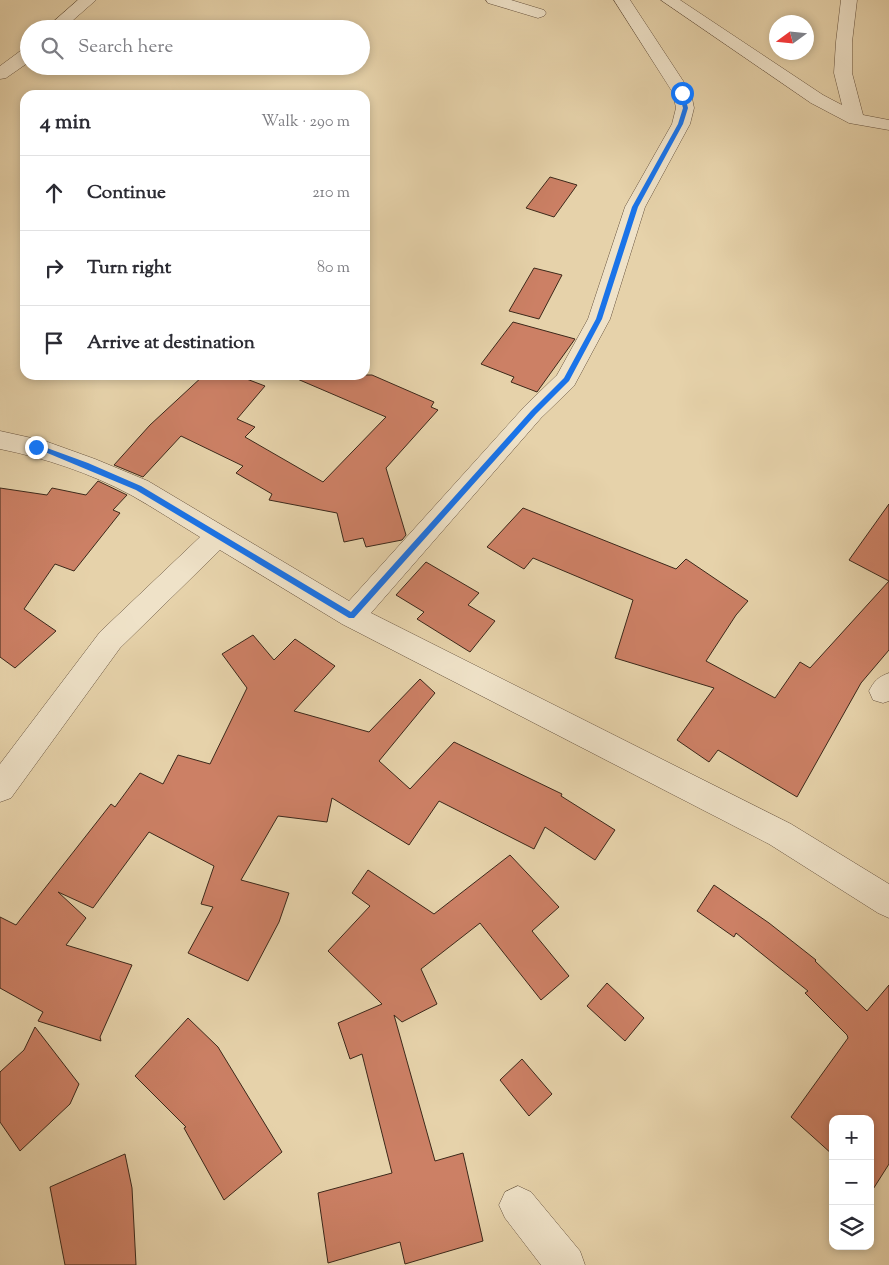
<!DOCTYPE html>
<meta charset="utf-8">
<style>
body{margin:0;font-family:"Sorts Mill Goudy",serif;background:#f7f7f7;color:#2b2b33}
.controls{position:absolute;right:15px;bottom:15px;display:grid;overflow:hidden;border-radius:10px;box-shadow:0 2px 8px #0003}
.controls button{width:45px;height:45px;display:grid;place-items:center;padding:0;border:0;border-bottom:1px solid #e1e1e2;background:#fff;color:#2b2b33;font:25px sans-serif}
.compass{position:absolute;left:769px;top:15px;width:45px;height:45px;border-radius:50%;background:#fff;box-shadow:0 2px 8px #0003;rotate:255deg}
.stop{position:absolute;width:15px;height:15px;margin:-11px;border:4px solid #1a73e8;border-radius:50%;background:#fff}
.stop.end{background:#1a73e8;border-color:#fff;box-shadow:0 1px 5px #0008}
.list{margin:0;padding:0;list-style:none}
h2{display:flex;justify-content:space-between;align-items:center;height:65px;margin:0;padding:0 20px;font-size:21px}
h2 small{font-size:16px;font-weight:400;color:#7c7c81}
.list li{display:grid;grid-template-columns:32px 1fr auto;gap:15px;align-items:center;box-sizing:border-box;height:75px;padding:0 20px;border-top:1px solid #e1e1e2}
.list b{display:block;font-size:19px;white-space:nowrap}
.list em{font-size:16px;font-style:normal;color:#7c7c81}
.icon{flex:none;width:28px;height:28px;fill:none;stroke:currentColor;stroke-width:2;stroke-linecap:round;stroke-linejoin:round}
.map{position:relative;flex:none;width:889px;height:1265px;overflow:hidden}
.search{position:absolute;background:#fff;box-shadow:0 2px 8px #0003;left:20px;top:20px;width:350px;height:55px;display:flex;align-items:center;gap:12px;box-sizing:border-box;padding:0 18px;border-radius:28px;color:#7c7c81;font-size:19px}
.panel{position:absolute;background:#fff;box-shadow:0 2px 8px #0003;left:20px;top:90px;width:350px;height:290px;border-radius:15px}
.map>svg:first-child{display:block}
</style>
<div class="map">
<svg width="889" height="1265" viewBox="0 0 889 1265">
<rect width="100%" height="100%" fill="#e6d2aa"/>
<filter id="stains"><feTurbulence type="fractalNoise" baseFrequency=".004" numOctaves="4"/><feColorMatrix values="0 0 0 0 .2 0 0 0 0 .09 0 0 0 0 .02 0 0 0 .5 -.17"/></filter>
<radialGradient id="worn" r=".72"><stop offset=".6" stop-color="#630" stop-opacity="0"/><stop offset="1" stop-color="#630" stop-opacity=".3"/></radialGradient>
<path fill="#cc8065" stroke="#3c281a" d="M550,177L577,185L554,217L526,208Z
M534,268L562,275L539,319L509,311Z
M513,322L575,339L537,392L511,382L514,377L481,364Z
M204,375H236L265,386L237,419L255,427L245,437L323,482L386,417L288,375H372L434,402L431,407L438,410L386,468L406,535L402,540L366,547L363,538L344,542L337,513L269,500L272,494L236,473L243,466L181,436L143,477L114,465L150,425Z
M98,481L127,495L113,510L120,513L74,571L55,564L24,609L56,631L15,668L0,657V488L47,495L52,488L86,495Z
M889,504V650L861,683L797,797L718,750L709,762L677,740L714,688L615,658L633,600L533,558L524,569L487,547L523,508L676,569L686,559L748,601L736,615L706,661L775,698L800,662L810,668L889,581L849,560Z
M426,562L479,593L468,605L495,621L470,652L417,619L424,612L396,595Z
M253,635L274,660L295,639L335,666L294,711L369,732L420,679L435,693L379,761L410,789L454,742L562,794L561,796L615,830L595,860L545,827L534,849L439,801L409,845L332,798L327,822L278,816L241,880L289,893L279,922L248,981L188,953L213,907L201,904L214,866L149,832L93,908L58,892L86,918L66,945L132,965L100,1037L101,1041L38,1021L43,1012L0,988V917L16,925L111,804L115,807L140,773L163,784L178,755L210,764L247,688L222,654Z
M510,855L559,907L532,931L569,976L541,1000L480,923L421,969L437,1004L402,1022L394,1015L435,1161L463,1153L483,1241L405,1264L400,1242L328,1263L318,1193L392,1173L362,1054L350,1059L338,1023L382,1004L328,951L370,906L352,893L368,870L434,914Z
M714,885L769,923L816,960L815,961L867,1011L889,985V1164L870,1194V1119H833V1155L791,1117L848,1038L847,1035L805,993L808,991L736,933L734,937L697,911Z
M607,983L644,1018L625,1041L587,1006Z
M188,1018L218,1047L282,1152L224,1200L184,1128L186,1127L135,1076Z
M35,1027L79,1084L70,1104L20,1151L0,1122V1072L24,1050Z
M522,1059L552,1094L529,1116L500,1080Z
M125,1154L132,1188L136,1265H65L50,1187Z"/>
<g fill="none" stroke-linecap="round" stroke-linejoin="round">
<g stroke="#66523e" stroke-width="1">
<path id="minor" d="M78,0H96L63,29H45Z
M486,0H511L544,10L546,13L544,16L538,18L488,3Z
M614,0H630L691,93L694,108L690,124L645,207L610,319L574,386L541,418L371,613L791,824L889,884V918L878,913L769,844L342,624L220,550L120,648L11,798L0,802V764L100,632L200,537C177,523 154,508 131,495C90,473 45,458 0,449V431L45,441L95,459L148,481L349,601L525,406L557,375L588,319L625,207L672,124L676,108L673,93Z
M661,0H680L823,95L842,105L834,73L836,42L841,0H857L852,42V73L863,115L889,120V130L849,123L811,103Z
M29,48V62L6,78L0,79V66L23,49Z
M889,673V701L883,703L873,700L869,691C874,681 878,677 889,673Z
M518,1186L531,1192L580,1251L585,1265H541L505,1218L499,1205L505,1192Z"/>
</g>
<use href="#minor" fill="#efe2c8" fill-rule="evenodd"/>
</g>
<path fill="#1a73e8" d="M682,91L684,93L688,108L683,124L638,207L602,319L569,381L536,414L354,618H349L136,490L33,447L36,444L88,463L141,486L351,612L531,411L564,378L596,319L632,207L678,124L683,108L679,93Z"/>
<rect width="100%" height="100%" filter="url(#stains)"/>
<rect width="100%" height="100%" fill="url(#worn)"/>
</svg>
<div class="controls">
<button>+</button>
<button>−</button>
<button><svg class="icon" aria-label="layers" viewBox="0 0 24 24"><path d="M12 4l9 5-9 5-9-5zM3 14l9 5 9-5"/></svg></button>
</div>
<svg class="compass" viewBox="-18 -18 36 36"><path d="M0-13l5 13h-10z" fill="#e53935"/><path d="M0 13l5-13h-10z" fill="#7c7c81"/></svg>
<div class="stop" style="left:682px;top:93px"></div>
<div class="stop end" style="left:36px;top:447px"></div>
<div class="search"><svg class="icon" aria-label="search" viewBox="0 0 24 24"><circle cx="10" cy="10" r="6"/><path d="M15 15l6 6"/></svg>Search here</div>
<section class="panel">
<h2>4 min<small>Walk · 290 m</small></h2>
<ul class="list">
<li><svg class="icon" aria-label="ahead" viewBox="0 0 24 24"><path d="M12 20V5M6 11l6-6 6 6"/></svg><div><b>Continue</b></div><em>210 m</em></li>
<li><svg class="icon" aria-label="right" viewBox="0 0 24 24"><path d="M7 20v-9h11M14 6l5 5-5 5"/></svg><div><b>Turn right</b></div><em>80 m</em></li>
<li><svg class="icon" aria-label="arrive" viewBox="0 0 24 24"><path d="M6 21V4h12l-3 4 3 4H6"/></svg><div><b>Arrive at destination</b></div></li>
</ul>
</section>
</div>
